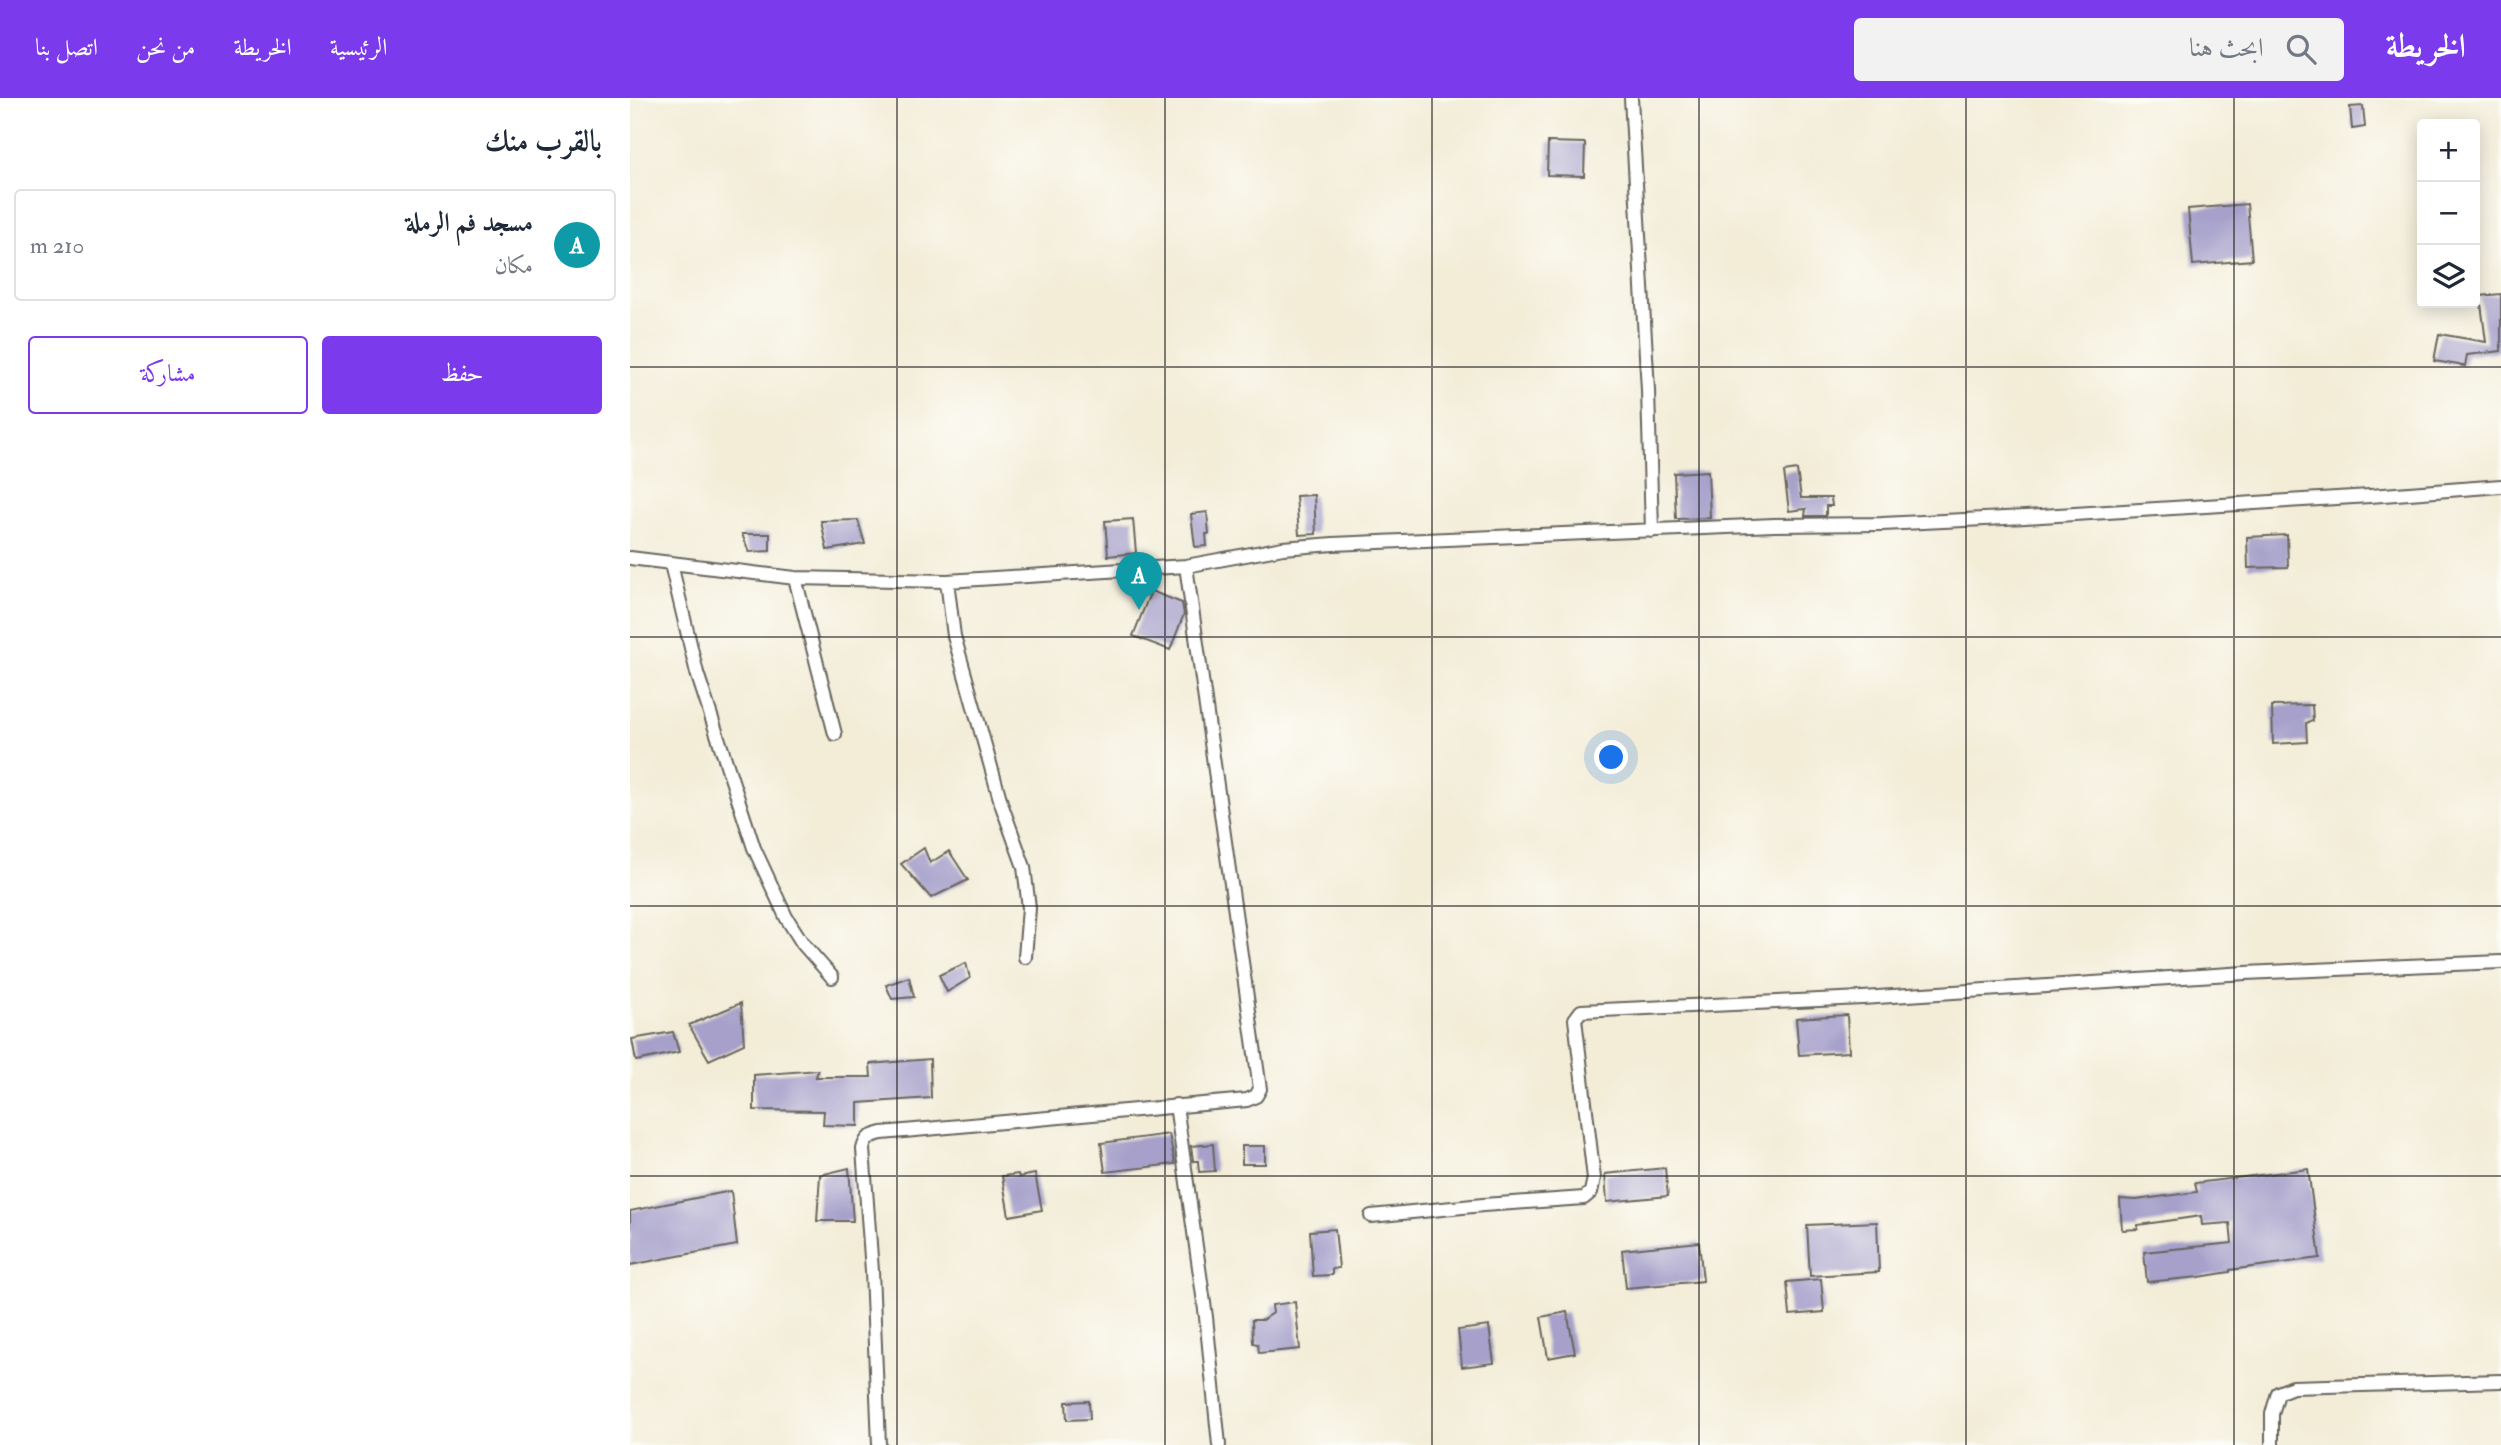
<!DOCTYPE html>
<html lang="ar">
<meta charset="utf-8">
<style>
body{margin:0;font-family:"IM FELL Double Pica",Amiri,serif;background:#f2f2f3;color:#1f2937;direction:rtl}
.controls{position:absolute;right:21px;top:21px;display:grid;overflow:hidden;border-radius:7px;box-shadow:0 4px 18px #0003}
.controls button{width:63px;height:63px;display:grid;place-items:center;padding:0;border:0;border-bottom:2px solid #e0e1e3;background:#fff;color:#1f2937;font:35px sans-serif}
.you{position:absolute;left:982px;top:660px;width:24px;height:24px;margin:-18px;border:5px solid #fff;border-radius:50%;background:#1a73e8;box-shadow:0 0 0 10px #1a73e833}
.badge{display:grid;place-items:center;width:46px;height:46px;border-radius:50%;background:#7c3aed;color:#fff;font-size:23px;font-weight:700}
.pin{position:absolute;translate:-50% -58px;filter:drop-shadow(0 2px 4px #0008)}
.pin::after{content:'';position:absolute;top:37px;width:24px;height:21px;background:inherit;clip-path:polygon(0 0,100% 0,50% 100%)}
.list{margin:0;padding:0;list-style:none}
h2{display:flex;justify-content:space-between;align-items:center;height:91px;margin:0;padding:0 28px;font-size:30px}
h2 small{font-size:23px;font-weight:400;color:#747a83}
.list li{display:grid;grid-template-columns:46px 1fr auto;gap:21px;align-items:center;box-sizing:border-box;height:112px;margin:0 14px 14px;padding:0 14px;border:2px solid #e0e1e3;border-radius:7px}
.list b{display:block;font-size:26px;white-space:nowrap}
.list p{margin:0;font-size:23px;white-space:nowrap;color:#747a83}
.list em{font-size:23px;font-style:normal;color:#747a83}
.actions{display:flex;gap:14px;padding:21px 28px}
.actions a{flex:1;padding:16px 0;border:2px solid #7c3aed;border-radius:7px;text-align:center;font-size:24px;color:#7c3aed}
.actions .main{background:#7c3aed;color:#fff}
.icon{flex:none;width:38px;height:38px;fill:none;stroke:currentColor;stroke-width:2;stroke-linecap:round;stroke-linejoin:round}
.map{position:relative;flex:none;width:1871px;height:1347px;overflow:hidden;direction:ltr}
header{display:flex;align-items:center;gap:42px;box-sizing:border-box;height:98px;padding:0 35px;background:#7c3aed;color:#fff}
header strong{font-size:33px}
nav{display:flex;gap:38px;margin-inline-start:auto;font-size:24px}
.search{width:490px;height:63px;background:#f2f2f3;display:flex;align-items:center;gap:18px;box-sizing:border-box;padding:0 24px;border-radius:7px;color:#747a83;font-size:26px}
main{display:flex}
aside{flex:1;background:#fff}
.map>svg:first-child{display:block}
</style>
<header>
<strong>الخريطة</strong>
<div class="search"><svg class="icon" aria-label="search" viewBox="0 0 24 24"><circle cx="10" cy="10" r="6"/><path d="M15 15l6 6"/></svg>ابحث هنا</div>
<nav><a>الرئيسية</a><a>الخريطة</a><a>من نحن</a><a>اتصل بنا</a></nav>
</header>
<main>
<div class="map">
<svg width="1871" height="1347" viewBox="0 0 1871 1347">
<rect width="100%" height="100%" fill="#fdfcf7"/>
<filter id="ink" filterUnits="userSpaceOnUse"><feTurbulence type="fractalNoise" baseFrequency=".0143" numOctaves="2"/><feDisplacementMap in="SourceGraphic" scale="14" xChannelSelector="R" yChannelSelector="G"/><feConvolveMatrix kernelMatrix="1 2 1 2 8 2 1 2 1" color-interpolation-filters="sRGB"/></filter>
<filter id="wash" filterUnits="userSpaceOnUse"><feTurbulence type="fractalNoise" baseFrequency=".00686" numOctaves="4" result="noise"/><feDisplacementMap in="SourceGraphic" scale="28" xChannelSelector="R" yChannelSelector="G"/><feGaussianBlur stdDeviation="1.57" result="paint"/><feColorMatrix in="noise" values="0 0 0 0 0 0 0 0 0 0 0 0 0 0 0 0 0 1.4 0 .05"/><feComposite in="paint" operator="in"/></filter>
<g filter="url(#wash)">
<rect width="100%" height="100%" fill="#f3edd8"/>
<g id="blocks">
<path fill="#a6a0ca" d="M1733,8L1735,29L1722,31L1720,9Z
M918,44L955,45L954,78L917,77Z
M1617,106L1622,162L1563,167L1558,111Z
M1871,196V253L1837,257L1835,268L1804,263L1809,236L1856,244L1850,198Z
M1167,372L1171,400H1201L1202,408H1196V418H1175L1176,411L1159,413L1154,374Z
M1078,373L1080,420L1046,421L1044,375Z
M684,397L686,436L669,437L666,398Z
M577,414L579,436H576L577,448L565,449L561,416Z
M503,421L506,455L478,458L475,423Z
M228,422L235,446L197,452L191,423Z
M112,436H140V453L119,454Z
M1657,437L1658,469L1618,470L1617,439Z
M521,493L552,505L554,516L540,552L503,538Z
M1682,607L1683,623L1676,625L1677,644L1643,646L1642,608Z
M294,750L300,765L319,753L338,782L301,800L271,766Z
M336,865L340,880L317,894L309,877Z
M279,879L284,899L262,901L256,887Z
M111,905L114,946L79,962L59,927Z
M1217,917L1219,954L1169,957L1166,920Z
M43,934L49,954L6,963L2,941Z
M300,961L301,1000L228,1005V1028L193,1027L194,1013L124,1012V977L188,972L186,979H241L240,966Z
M539,1036L545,1066L475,1074L471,1045Z
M583,1046L585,1073L569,1074L568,1063H563L561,1048Z
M612,1048H635V1066H612Z
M219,1070L223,1123H187L190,1077Z
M1035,1070L1038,1098L977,1104L975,1076Z
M1678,1071L1690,1160L1600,1172V1174L1569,1179L1517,1184L1514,1154L1602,1145L1600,1125L1572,1127L1571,1118L1508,1127V1131L1492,1132L1490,1101L1506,1102L1567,1094L1565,1085Z
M388,1076L389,1079L405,1076L412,1112L379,1118L372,1078Z
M101,1093L107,1147L0,1167V1113Z
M1247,1124L1249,1174L1180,1178L1177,1127Z
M705,1131L709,1170L702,1171V1177L683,1178L680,1133Z
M1069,1144L1073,1183L996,1190L992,1152Z
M1191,1181L1194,1214L1160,1217L1157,1184Z
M665,1204L670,1251L629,1255L628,1246L623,1245L622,1222H633L643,1215L642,1207Z
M937,1214L945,1255L918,1260L911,1219Z
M859,1228L864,1265L832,1269L828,1232Z
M459,1303L460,1321L437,1322L436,1304Z"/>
</g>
</g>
<g filter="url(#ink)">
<use href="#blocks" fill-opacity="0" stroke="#67655e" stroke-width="2"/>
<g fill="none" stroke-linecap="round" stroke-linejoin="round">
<g stroke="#67655e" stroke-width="16">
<path id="street" d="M1001,0L1018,292L1022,433
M0,460L165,480L317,483L556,468L653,450L703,446L1144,427L1252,426L1395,419L1740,398L1871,388
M41,466L67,575L124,750L156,819L173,846L202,879
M165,480L205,636
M317,483L324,538L372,708L394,769L399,810L395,859
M546,1007L576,1219L589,1347
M741,1118L853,1107L954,1100L961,1094L964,1080L945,921L951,913L1232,900L1615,875L1871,864
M249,1347L242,1173L233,1051C236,1039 240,1038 252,1035L617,1002L626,998L630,991L556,468
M1642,1347V1316L1648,1295L1663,1289L1871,1283"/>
</g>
<use href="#street" stroke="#fff" stroke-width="12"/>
</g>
</g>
<path fill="none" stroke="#1c1c1c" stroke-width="2" stroke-opacity="0.55" d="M267,0V1347M535,0V1347M802,0V1347M1069,0V1347M1336,0V1347M1604,0V1347M0,269H1871M0,539H1871M0,808H1871M0,1078H1871"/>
</svg>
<div class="controls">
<button>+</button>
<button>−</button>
<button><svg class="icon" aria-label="layers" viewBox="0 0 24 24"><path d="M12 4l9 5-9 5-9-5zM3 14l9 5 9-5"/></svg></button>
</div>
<div class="you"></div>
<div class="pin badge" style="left:509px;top:512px;background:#0f9aa8">A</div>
</div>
<aside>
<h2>بالقرب منك<small></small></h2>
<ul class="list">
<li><span class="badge" style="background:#0f9aa8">A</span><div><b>مسجد فم الرملة</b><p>مكان</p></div><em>210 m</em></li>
</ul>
<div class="actions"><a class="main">حفظ</a><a>مشاركة</a></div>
</aside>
</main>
